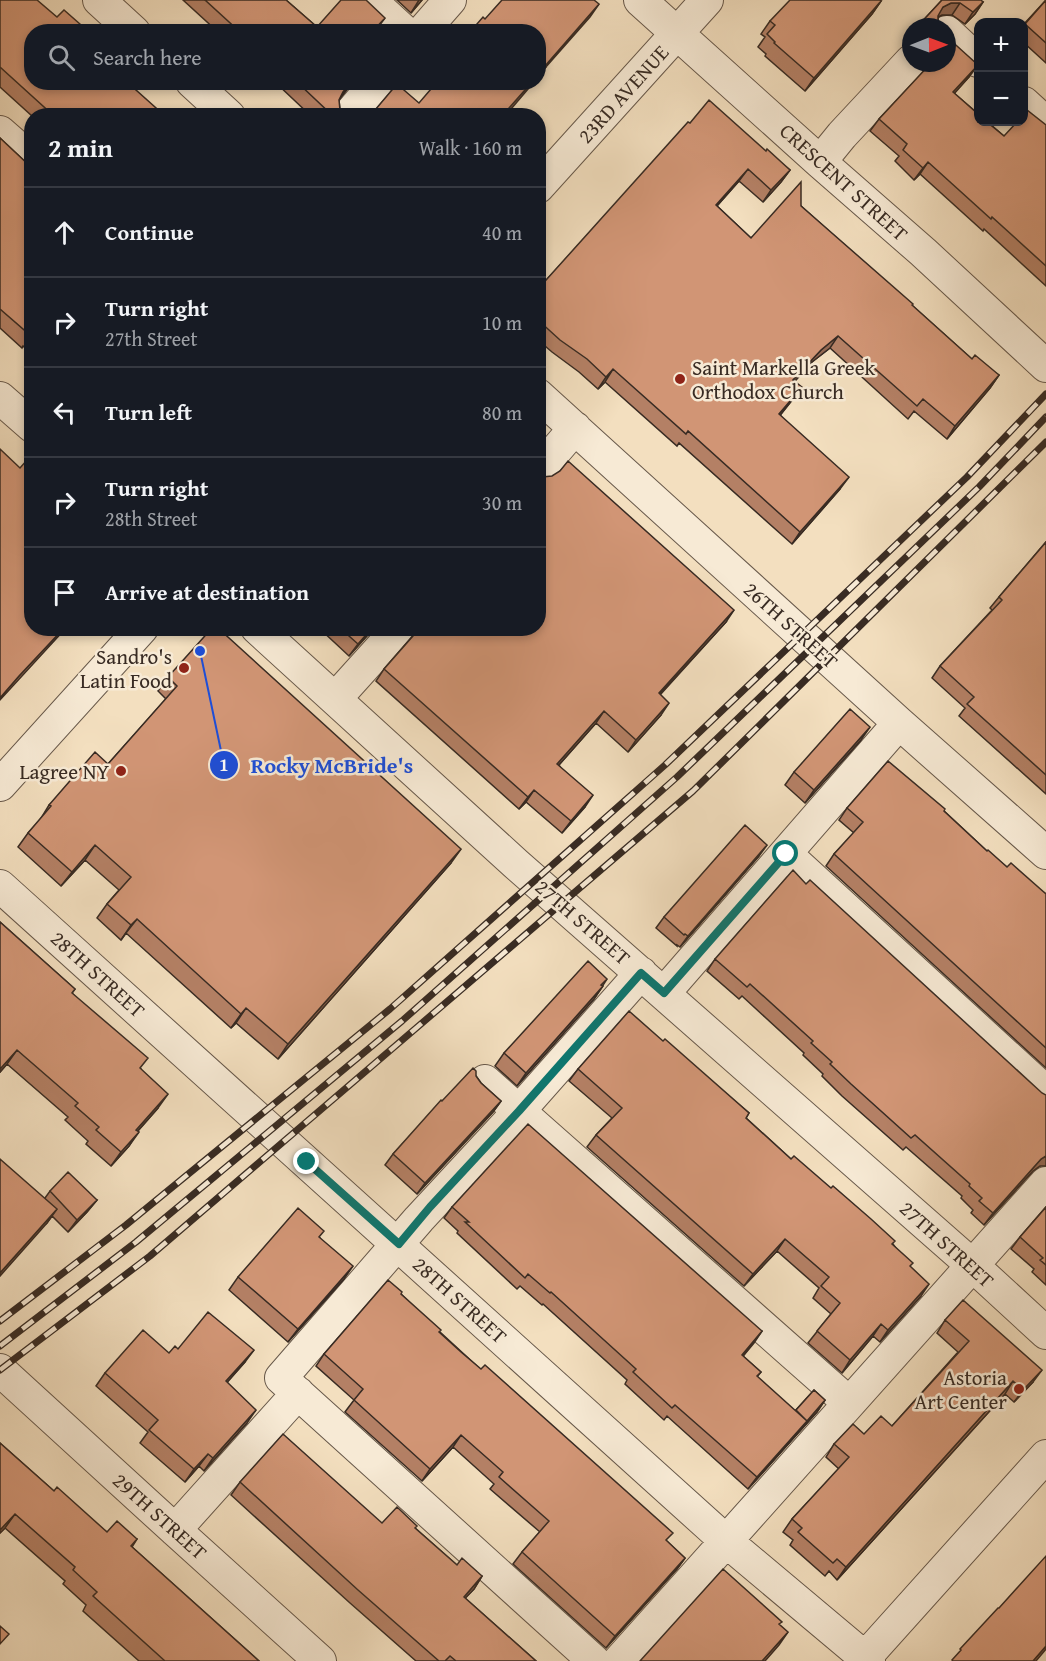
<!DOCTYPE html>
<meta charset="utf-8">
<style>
body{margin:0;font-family:"Gentium Book Plus",serif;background:#242831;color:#f1f3f6}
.controls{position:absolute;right:18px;top:18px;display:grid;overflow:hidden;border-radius:12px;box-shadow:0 3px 9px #0003}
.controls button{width:54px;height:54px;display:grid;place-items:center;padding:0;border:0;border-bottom:2px solid #363941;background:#171b24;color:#f1f3f6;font:30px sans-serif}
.compass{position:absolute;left:902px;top:18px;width:54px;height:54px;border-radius:50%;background:#171b24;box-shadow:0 3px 9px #0003;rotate:89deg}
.stop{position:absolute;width:18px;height:18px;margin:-14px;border:4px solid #0f766e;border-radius:50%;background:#fff}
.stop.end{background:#0f766e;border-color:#fff;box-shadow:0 2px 6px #0008}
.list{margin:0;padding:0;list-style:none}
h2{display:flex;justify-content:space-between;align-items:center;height:78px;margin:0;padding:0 24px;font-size:26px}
h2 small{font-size:20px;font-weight:400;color:#9ea1a6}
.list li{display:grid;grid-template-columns:39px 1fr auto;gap:18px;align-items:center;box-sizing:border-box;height:90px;padding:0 24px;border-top:2px solid #363941}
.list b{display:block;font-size:22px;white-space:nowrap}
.list p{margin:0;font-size:20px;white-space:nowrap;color:#9ea1a6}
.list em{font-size:20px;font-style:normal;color:#9ea1a6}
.icon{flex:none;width:33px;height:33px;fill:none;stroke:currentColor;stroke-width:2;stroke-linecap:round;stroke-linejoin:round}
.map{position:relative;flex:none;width:1046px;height:1661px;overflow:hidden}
.search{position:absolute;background:#171b24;box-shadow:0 3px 9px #0003;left:24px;top:24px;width:522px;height:66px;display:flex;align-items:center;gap:15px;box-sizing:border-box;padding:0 21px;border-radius:24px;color:#9ea1a6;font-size:22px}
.panel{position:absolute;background:#171b24;box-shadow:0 3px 9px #0003;left:24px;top:108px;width:522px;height:528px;border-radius:24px}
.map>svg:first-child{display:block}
</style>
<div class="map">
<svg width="1046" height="1661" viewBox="0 0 1046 1661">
<rect width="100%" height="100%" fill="#f3dfbf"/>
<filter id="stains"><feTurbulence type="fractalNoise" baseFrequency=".00333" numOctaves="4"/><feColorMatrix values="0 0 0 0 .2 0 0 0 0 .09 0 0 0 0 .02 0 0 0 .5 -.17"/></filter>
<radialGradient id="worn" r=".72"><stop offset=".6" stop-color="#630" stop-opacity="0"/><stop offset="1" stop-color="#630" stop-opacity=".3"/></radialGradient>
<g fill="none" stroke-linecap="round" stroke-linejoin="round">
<g stroke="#67584a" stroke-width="34">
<path id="minor" d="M99,0L134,32
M370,0L405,32
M640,0L820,162L923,252L1046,366
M422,32L450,0
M947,32L978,61
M192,82L229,116
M1024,103L1036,114
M348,116L377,82
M0,132L32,160
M820,162L842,135L911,61
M538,187L707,0
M538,395L899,723L1046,853
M0,398L32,426
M538,471L575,428
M257,628L516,864L972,1265L1046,1333
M335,699L399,628
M0,785L142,628
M786,854L1046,1092
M0,886L726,1541L869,1661
M664,993L899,723
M485,1081L849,1403
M0,1370L175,1530L320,1661
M175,1530L298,1393
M594,1661L281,1378L419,1219L519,1111L641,973
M619,1661L1046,1183
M862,1661L1046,1456"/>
</g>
<use href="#minor" stroke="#f7ead5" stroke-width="32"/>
<g stroke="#382b23" stroke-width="7">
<path id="rail" d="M0,1321L126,1225L390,1009L665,765L967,477L1046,394
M0,1346L136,1242L402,1021L677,777L979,487L1046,417
M0,1370L150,1256L693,791L1046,442"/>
</g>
<use href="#rail" stroke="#f7ead5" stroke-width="4.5" stroke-dasharray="14" stroke-linecap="butt"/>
</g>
<path fill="#b48065" stroke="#382b23" stroke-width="1.5" d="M0,0L57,17L89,32H32L165,116H32L0,87Z
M183,0H286L317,27L375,32H218Z
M397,0H422L411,13Z
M942,0L983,2L975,14L965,24L952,15H942L938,17V25L917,27Z
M1046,0V63L1023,42V25Z
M881,1L872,14L805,91L765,56L766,54L758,47L765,37L761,34L770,21Z
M928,63H947L969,77L954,93L1004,136L1046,125V286L984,229L983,231L920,174L914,180L895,161L899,156L870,131L879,119L928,67Z
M275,82H353L339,100L340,110L344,116H311Z
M690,123L766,151L790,170L781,182L763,202L739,181L717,206L751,238L801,206L972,359L999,375L990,388L947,439L914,411L908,419L830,348L812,362L795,381L793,399L780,415L840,489L792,544L679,443L677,446L605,382L598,389L579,372L552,352L538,340V289Z
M0,138L32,168V354L23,346L22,348L0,328Z
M1046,542V794L959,716L965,708L932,678L940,666L992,610L990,608L999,597Z
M726,622L660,695L661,715L628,752L596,723L559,765L585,807L562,833L526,802L519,809L376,681L384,669L416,632V628H538Z
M319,628H374L349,656Z
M168,677L451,863L278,1059L236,1023L231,1028L126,933L121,940L97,918L107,904L119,890L85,860L61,886L18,847L28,833L40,820L49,805L108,764L166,699L158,691Z
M861,740L805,803L785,785L794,772Z
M847,808L944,811L987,851L1007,867L1046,894V1068L826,866L834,854L854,833L839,820Z
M759,856L680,947L677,945V946L656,928L664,917Z
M0,922L75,989L72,993L141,1069L158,1108L138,1131L129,1146L111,1166L86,1144L88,1141L65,1120L68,1117L7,1064L0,1072Z
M715,959L1040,1166L1033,1171L984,1225L971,1213L973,1210L961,1198L962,1196L906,1147L903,1150L842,1096L822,1076L823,1074L803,1055L804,1053L742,996L739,999L707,971Z
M607,979L594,999L517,1086L495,1066L504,1053Z
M663,1041L749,1113L746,1118L791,1159L893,1244L910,1267L921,1296L880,1342L873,1336L842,1373L808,1343L831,1314L813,1298L819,1288L777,1251L744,1286L587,1147L596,1135L612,1118L569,1081L578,1069Z
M476,1076L481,1083L501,1101L493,1112L417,1194L385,1165L393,1154L442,1101Z
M50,1191L97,1200L87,1212L68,1232L52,1216L47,1223L45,1198Z
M452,1207L762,1331L743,1356L761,1372L757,1377L795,1411L814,1390L825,1400L817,1412L748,1489L667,1416L664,1420L625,1384L627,1380L543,1304L542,1305L520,1286L517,1289L457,1233L458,1231L444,1218Z
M1046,1207V1285L1032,1272L1034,1269L1011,1249L1020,1237Z
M320,1238L344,1279L288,1342L229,1290L238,1277Z
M401,1294L440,1332L685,1558L677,1569L606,1648L513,1564L522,1552L540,1532L490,1489L494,1484L453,1447L422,1481L345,1412L354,1400L316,1366L324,1354Z
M945,1320L1033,1382L1014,1402L1005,1394L837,1580L829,1571L825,1576L790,1545L793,1540L783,1532L792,1519L839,1469L826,1457L834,1444L864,1434L892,1426L958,1352L937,1333Z
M178,1349L245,1362L227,1382L247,1423L204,1471L199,1466L185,1482L140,1443L148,1432L96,1386L105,1373L169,1353Z
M0,1443L54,1491L107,1532L137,1539L132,1547L259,1661H139L83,1611L86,1605L63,1584L65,1581L5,1528L0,1533Z
M240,1482L382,1523L415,1528L457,1565L482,1576L474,1589L465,1598L536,1661H416L350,1603L231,1495Z"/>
<path fill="#926852" stroke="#382b23" stroke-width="1.5" d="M419,0H422L411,13Z
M881,1L872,14L805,91L814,78Z
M983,2L975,14L965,24L973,12Z
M951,3H960L952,15H942L934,19L943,7Z
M599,4L590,17L545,68L538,77V74L545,66Z
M385,18L376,30L375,32H372Z
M911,34V44H906L903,46Z
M978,65L969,77L945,104L953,92Z
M351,82H353L334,104L343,92Z
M532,82H534L505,116H502Z
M928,162L920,174L914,180L923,168Z
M748,169L739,181L707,217L716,205Z
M790,170L781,182L763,202L771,190Z
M838,336L830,348L812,362L785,392L793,380L821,350Z
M613,369L605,382L598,389L606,377Z
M999,375L990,388L947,439L955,426Z
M802,387L793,399L771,427L779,414Z
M849,477L840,489L792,544L800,532Z
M734,610L726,622L650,705L659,693Z
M64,628H66L0,700V698L19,676Z
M372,628H374L349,656L358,644Z
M669,703L661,715L628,752L636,740Z
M604,711L596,723L549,776L557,764Z
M870,727L861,740L805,803L814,790Z
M534,790L526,802L519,809L528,797Z
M593,795L585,807L562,833L571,821Z
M95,845L85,860L61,886L72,872Z
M767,845L759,856L680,947L688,936Z
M461,849L451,863L278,1059L288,1044Z
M137,919L126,933L121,940L131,925Z
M603,986L594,999L517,1086L526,1073Z
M246,1008L236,1023L231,1028L241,1014Z
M17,1050L7,1064L0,1072V1069Z
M168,1094L158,1108L126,1144L136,1130Z
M501,1101L493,1112L417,1194L425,1183Z
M139,1132L129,1146L111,1166L121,1152Z
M1046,1156V1166H1040L1033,1171L984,1225L993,1213L1041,1159Z
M97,1200L87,1212L68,1232L77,1220Z
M57,1209L47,1223L0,1276V1273Z
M785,1239L777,1251L744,1286L753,1274Z
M353,1266L344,1279L288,1342L298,1329Z
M929,1284L921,1296L880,1342L888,1330Z
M881,1324L873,1336L842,1373L850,1360Z
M762,1331L754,1343L734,1367L742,1355Z
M254,1350L245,1362L217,1394L226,1381Z
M1042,1370L1033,1382L1014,1402L1023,1390Z
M1013,1381L1005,1394L837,1580L846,1567Z
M825,1400L817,1412L799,1432L807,1421Z
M256,1410L247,1423L204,1471L213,1458Z
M807,1421L798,1433L748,1489L757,1477Z
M461,1435L453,1447L422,1481L430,1469Z
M208,1454L199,1466L185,1482L194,1469Z
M15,1514L5,1528L0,1533V1530Z
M685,1558L677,1569L606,1648L615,1636Z
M482,1576L474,1589L455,1609L464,1597Z
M788,1632L779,1645L765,1661H762Z
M1046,1646V1649L1036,1661H1033Z"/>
<path fill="#d19575" stroke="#382b23" stroke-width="1.5" d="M0,0H37L57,17L64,10L89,32H32V82H127L165,116H54L0,67Z
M205,0H286L317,27L341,0H366L385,18L372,32H240Z
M502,0H594L599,4L545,66L546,67L538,75V32H470L483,17L485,19Z
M790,0H880L881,1L814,78L774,43L775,42L767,34L775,25L770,21Z
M942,0H981L983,2L973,12L960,3H951L943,7L938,16V25L939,27H917Z
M1046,0V43L1025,24Z
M947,37L978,65L953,92L978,114V122H987L1004,136L1017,122H1023V114L1027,110L1046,125V266L992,217L991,219L928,162L923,168L903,150L907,144L879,119L931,63H947Z
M297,82H351L343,92L339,100L340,110L344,116H333Z
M437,82H532L502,116H370L397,84L419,103Z
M709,100L766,151L767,149L790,170L771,190L748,169L716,205L751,238L801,182V206L913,304L912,305L972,359L975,355L999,375L955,426L923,399L917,406L838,336L821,350L793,380L802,387L779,414L849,477L800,532L688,431L686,434L613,369L606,377L587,359L560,340L538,320V289L688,122L690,123Z
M0,138L32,168V334L30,335L0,309Z
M0,449L20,468L27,460L32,464V628H64L19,676L0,698Z
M568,461L734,610L659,693L669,703L636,740L604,711L557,764L593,795L571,821L534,790L528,797L384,669L420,628H538V475L542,477L552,476L560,471Z
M1046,542V775L967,704L974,697L940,666L1002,600L999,597Z
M212,628H218L461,849L288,1044L246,1008L241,1014L137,919L131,925L107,904L131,877L95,845L72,872L28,833L51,806L49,805L95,752L108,764L177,686L168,677Z
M340,628H372L358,644Z
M850,709L870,727L814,790L794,772Z
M888,761L945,809L944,811L987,851L988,850L1007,867L1011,863L1046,894V1048L834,854L863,822L847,808Z
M745,825L767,845L688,936L685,934L684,935L664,917Z
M793,870L806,884L810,880L1042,1093L1046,1095V1156L1041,1159L993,1213L979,1201L982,1198L969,1186L970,1184L915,1135L911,1138L851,1084L830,1064L832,1062L811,1043L813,1041L750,984L747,987L715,959Z
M0,922L75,989L72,993L148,1058L140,1068L168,1094L136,1130L139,1132L121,1152L96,1130L99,1127L75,1106L78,1103L17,1050L0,1069Z
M588,961L607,979L601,985L603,986L526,1073L504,1053Z
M629,1011L663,1041L665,1039L749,1113L746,1118L791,1159L794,1156L831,1188L833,1186L871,1219L895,1241L892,1244L913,1263L910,1266L929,1284L888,1330L881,1324L850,1360L817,1331L840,1303L821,1286L829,1277L785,1239L753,1274L596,1135L622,1108L578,1069Z
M473,1068L476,1071V1076L481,1083L501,1101L425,1183L393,1154L441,1100L442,1101Z
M528,1124L762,1331L742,1355L761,1372L757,1376L807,1421L757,1477L675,1405L672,1408L633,1372L636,1369L551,1292L550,1293L528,1274L525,1278L465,1222H469L452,1207Z
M0,1159L57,1209L0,1273Z
M68,1172L97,1200L77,1220L50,1191Z
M1046,1207V1265L1040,1260L1043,1258L1020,1237Z
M298,1208L324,1231L319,1237L353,1266L298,1329L238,1277Z
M388,1280L402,1292L401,1294L441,1330L439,1332L461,1352L481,1369L485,1365L673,1533L666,1540L685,1558L615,1636L522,1552L549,1521L499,1477L503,1472L461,1435L430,1469L354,1400L363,1389L324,1354Z
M963,1300L1042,1370L1023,1390L1013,1381L846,1567L837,1559L833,1563L798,1532L802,1528L792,1519L849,1457L834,1444L853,1424L864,1434L881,1416L892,1426L969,1341L945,1320Z
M208,1312L254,1350L226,1381L256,1410L213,1458L208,1454L194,1469L149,1430L158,1420L105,1373L143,1330L169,1353L175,1346L178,1349Z
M814,1390L825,1400L807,1421L796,1410Z
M283,1434L382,1523L397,1507L417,1526L415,1528L457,1565L462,1558L482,1576L464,1597L536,1661H456L450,1656L445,1661H439L358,1590L240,1482Z
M0,1443L54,1491L57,1487L107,1532L117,1521L137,1539L131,1546L259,1661H165L93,1596L97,1592L73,1570L75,1567L15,1514L0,1530Z
M1046,1556V1646L1033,1661H953L952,1660L961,1650L960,1649L998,1608H999Z
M723,1569L782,1622L779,1624L788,1632L762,1661H640Z
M0,1626L9,1634L0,1644Z"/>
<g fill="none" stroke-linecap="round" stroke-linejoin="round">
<path stroke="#0f766e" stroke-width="8" d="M307,1162L399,1244L430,1207L519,1111L641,973L664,993L786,854"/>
</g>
<g fill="#8f2418" stroke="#f7ead5" stroke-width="2">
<circle cx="680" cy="379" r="6"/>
<circle cx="184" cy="668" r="6"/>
<circle cx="121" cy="771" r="6"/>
<circle cx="1019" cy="1389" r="6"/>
</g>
<g text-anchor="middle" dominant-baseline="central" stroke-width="5" stroke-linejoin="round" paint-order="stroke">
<g font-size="21" fill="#382b23" stroke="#f7ead5">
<text transform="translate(623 94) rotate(-48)">23RD AVENUE</text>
<text transform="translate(844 182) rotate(42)">CRESCENT STREET</text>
<text transform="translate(791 625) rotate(42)">26TH STREET</text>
<text transform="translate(583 922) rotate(41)">27TH STREET</text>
<text transform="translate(98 974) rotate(42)">28TH STREET</text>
<text transform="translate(947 1244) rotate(42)">27TH STREET</text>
<text transform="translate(460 1300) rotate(42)">28TH STREET</text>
<text transform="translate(160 1516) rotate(42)">29TH STREET</text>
</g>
<g font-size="21" fill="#382b23" stroke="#f7ead5" text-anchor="end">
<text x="692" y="367" text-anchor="start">Saint Markella Greek<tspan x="692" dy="24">Orthodox Church</tspan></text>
<text x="172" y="656">Sandro's<tspan x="172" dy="24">Latin Food</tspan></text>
<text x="109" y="771">Lagree NY</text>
<text x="1007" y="1377">Astoria<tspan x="1007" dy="24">Art Center</tspan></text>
</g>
</g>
<path fill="none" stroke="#1d4ed8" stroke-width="2" d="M200 651L224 765"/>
<g fill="#1d4ed8" stroke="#f7ead5" stroke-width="2">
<circle cx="200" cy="651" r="6"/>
<circle cx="224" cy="765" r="15"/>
</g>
<g font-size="18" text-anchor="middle" font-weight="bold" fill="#fff">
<text x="224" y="771">1</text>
</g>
<g font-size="22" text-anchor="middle" font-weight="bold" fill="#1d4ed8" stroke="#f7ead5" stroke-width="5" stroke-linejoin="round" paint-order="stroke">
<text x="332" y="773">Rocky McBride's</text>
</g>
<rect width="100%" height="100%" filter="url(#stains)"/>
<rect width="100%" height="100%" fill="url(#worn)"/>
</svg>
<div class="controls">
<button>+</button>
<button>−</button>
</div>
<svg class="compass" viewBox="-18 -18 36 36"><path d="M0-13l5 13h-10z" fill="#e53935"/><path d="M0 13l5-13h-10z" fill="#9ea1a6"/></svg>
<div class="stop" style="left:786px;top:854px"></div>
<div class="stop end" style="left:307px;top:1162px"></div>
<div class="search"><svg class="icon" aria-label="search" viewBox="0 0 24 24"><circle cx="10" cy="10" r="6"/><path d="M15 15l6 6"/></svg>Search here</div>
<section class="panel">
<h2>2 min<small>Walk · 160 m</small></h2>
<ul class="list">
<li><svg class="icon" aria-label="ahead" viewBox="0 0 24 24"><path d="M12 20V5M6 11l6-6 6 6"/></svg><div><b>Continue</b></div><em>40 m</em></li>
<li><svg class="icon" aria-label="right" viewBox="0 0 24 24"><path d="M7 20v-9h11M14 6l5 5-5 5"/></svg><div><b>Turn right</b><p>27th Street</p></div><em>10 m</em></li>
<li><svg class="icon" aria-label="left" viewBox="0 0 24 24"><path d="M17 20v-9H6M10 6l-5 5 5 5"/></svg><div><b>Turn left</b></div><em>80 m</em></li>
<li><svg class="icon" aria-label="right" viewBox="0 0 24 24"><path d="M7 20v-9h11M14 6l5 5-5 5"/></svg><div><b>Turn right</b><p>28th Street</p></div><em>30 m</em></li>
<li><svg class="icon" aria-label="arrive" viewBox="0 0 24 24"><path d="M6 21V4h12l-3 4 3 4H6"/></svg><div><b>Arrive at destination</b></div></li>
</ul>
</section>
</div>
